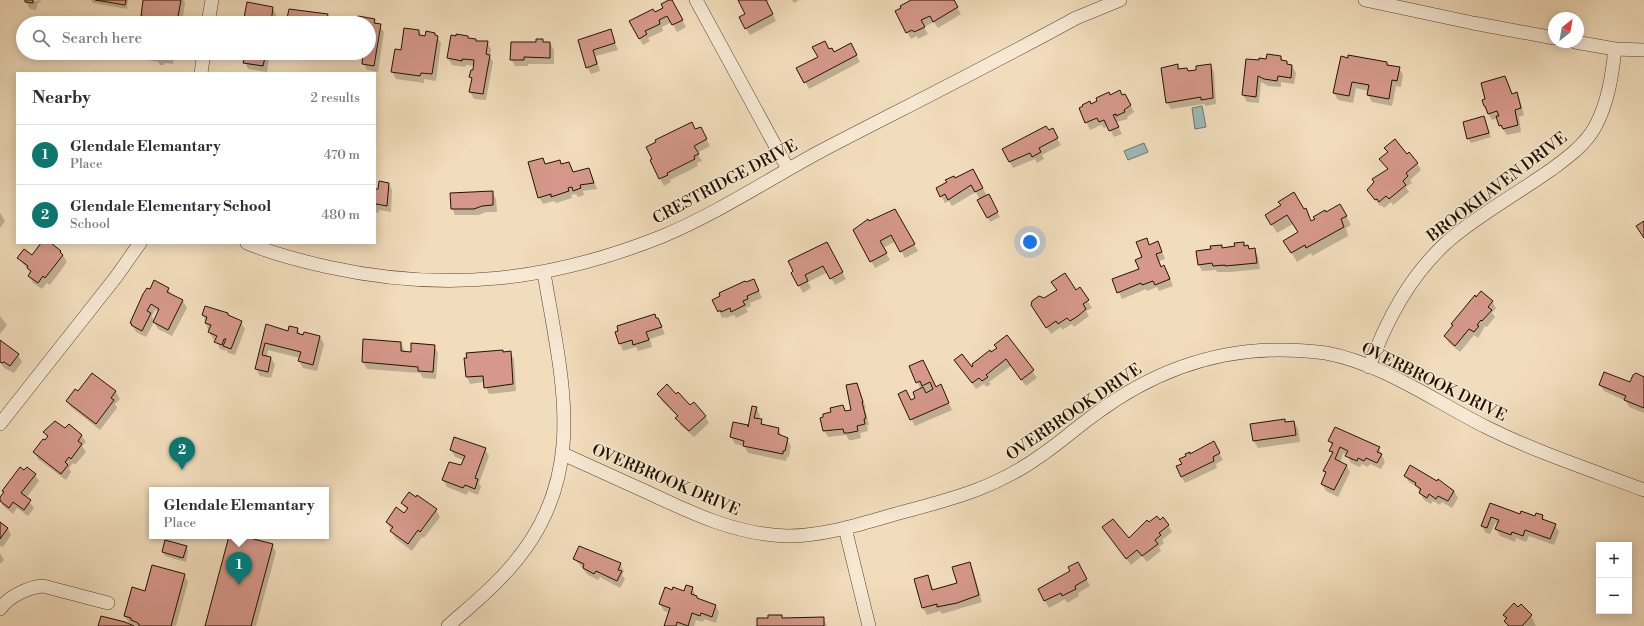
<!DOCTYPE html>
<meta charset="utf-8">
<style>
body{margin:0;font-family:"Libre Bodoni",serif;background:#f2f2f3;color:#2b2b33}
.controls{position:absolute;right:12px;bottom:12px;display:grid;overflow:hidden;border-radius:0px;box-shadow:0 2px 10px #0003}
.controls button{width:36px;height:36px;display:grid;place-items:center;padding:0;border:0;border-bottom:1px solid #e1e1e2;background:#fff;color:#2b2b33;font:20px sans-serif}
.compass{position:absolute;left:1548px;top:12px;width:36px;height:36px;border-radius:50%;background:#fff;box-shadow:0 2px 10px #0003;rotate:31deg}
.you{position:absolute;left:1030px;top:242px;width:14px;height:14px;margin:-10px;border:3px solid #fff;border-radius:50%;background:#1a73e8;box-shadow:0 0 0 6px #1a73e833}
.badge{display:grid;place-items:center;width:26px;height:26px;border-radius:50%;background:#0f766e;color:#fff;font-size:13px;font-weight:700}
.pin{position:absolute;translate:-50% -33px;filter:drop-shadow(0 1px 2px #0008)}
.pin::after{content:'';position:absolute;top:21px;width:14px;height:12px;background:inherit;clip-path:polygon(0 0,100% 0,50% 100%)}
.popup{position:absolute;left:149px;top:487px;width:180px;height:52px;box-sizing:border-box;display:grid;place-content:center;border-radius:0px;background:#fff;filter:drop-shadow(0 1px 3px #0005);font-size:13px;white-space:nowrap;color:#7c7c81}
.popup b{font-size:15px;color:#2b2b33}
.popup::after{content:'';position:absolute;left:50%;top:100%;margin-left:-8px;border:8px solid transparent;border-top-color:#fff}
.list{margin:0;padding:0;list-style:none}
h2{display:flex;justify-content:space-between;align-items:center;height:52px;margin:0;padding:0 16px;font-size:17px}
h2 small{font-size:13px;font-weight:400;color:#7c7c81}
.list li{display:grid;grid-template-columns:26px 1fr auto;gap:12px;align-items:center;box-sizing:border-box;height:60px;padding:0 16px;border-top:1px solid #e1e1e2}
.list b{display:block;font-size:15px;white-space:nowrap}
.list p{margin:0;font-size:13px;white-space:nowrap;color:#7c7c81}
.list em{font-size:13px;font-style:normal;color:#7c7c81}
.icon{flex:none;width:22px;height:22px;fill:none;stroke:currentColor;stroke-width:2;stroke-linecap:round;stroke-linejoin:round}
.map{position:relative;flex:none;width:1644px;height:626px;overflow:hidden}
.search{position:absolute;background:#fff;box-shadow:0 2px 10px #0003;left:16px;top:16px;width:360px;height:44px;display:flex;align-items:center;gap:10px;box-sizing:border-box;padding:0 14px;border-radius:22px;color:#7c7c81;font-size:15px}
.panel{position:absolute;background:#fff;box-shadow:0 2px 10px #0003;left:16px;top:72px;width:360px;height:172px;border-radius:0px}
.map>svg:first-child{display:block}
</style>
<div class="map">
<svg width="1644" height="626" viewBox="0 0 1644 626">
<rect width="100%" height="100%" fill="#f1dcbb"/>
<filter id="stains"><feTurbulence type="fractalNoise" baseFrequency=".005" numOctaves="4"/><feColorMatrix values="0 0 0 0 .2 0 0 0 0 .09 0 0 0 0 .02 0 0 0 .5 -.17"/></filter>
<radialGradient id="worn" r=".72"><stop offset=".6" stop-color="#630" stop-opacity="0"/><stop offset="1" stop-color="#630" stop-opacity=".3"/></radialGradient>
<path fill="#9bbab6" stroke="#6b776e" d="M1202,106L1206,127L1195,129L1192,108Z
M1144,143L1148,152L1128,160L1124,151Z"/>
<path fill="#0003" fill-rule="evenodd" d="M25,0L37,1L41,0L40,3L38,2L36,10L30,9Z
M91,0H128L127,9L93,3Z
M144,0H183L185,3L182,23H146L142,16Z
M738,0H769L767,2L776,21L750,35L740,18L747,14Z
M792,0H799L794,3Z
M914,0H953L961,14L938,28L934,22L924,27L928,34L918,39L917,36L911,39L907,32Z
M675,7L686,27L677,32L672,22L662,27L663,31L648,38L650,41L643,45L630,21L664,8Z
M272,8L276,14L275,23H245Z
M289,10L327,15L331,23H287Z
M374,20L384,32L378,72L367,70L363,63L364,53H369V23H349Z
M610,30L618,50L596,56L600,71L591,74L587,67L579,40Z
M419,31L422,36L426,37L434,34L441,43L436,81L424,79V83L396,79L392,72L402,51Z
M469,39L477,42H487L491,49L490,57L493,62L486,100L474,99L470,92L472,80L470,77L475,66L466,65L465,67L452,65L448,58Z
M542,40L544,43H550L554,50V64H528V66H515L511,59Z
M851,45L860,62L809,89L798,68L819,58L829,50L834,54Z
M137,53H178L177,57L174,56L173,64L164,63V65H160L158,62L140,59Z
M241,53H270L267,72L248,69Z
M1281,57L1283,61L1292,66L1296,73L1294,84L1281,82V87L1268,86L1261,82L1259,103L1247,102L1243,95L1246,60L1260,62Z
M1341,57L1387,63L1388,66L1399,68L1403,75L1401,87L1396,86L1392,106L1372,102L1368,95V91L1356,88L1353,103L1338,100L1334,93Z
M1177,65L1180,70L1187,69L1189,72L1197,71L1210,65L1214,72L1216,104L1206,106L1204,104L1171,109L1167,102Z
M1505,77L1512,94L1516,93L1520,100L1524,115L1519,117L1521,132L1507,135L1500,125L1498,118L1492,120L1484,106L1487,99Z
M1110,96H1122L1129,102L1134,112L1127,117L1128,119L1116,122L1122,134L1114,137L1108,126L1104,128L1101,125L1090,130L1080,109Z
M1484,117L1491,137L1471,143L1468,138Z
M1052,130L1061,145L1042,155L1044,159L1037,163L1035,159L1013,168L1003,150Z
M696,131L704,135L710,146L697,153L702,161L697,163L698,166L670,180L671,182L664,186L651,161Z
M1407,155L1417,163L1421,170L1410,180L1412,183L1406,187L1409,192L1393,205L1391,202L1384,208L1381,205L1380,206L1368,190L1388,170L1381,159Z
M543,159L546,165L559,161L562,165L569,163L574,173L589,169L597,189L583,191L584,195L578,197L576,194L571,195L572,198L556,203L554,201L543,204L539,197Z
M976,177L1000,217L990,222L976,192L952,206L949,201L945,203L937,189L955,179Z
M389,184L392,190L391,212L379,210V213L375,212V190H379Z
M492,192L496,199L497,212H486L479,215H455L452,208Z
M1340,205L1351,225L1346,228L1348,236L1312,256L1311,253L1297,262L1285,241L1299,233L1293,224L1277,233L1266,215L1305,210L1312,222Z
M894,210L918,251L905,258L896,241L883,248L890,260L875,268L854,230Z
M0,213L5,221L0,228Z
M1146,240L1150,245L1157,242L1161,249L1165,259L1159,261L1162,268L1164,267L1168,273L1173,286L1159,291L1157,287L1147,291L1146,289L1122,299L1113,280L1140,269Z
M42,243H49L61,252L67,262L50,285L47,283L42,289L33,283L29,276L31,273L18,258L32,256Z
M826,243L846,279L835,285L828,272L808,282L811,288L803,293L792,273Z
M1243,243L1250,249H1254L1258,256L1260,269L1230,272H1217L1216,270L1202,271L1199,265L1212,250L1221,246L1223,248L1236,247Z
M746,284L757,287L762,298L750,303L751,306L746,308L748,312L736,318L734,315L726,318L725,317L722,318L719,311Z
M168,289L172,296L183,301L187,308L172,336L158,329L154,322L146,337L136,332L131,323L144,295ZM155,310L159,312L154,321L152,316Z
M1080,289L1092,308L1086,311L1089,316L1074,327L1072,324L1062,330L1061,327L1051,334L1036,312L1044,300L1058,291H1076Z
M1492,301L1496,308L1492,313L1495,317L1487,327L1485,326L1478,338L1474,335L1460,352L1449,343L1445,336L1454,326L1452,324Z
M228,314L229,317L241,322L245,329L235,355L228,353L226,349L225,351L220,349L216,340L213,339L209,332L203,315Z
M0,316L7,325L0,334Z
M658,319L665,334L650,339L652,347L638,351L636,347L623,351L616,333Z
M267,325L289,332L297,329L301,335L320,337L324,344L317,371L303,368L299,361L300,358L268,350L267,357L271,358L275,365L271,378L260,376L256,369Z
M1007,337L1037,378L1026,386L1011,366L989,382L991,384L986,387L984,384L976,389L956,361L972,368L998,348Z
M364,340L401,343L405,352L412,353L434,346L438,353L436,379L423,378L420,373L367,369L363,362Z
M0,342L18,355L22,362L14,373L4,368L0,362Z
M510,352L514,359L516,391L489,394L484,382L470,384L467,377Z
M922,361L936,388L941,386L952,410L915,426L899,395L911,401L917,398L921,389L917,382Z
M92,374L116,392L120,399L115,404L117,408L100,430L71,407L67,401L78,392Z
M1644,378V413L1629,407L1626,401L1604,391L1600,385L1630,384Z
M857,384L866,408L865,409L869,425H867L868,431L860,433L861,438L852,440H849L846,435L828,437L824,430L832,413L843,406L846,412L852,411Z
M658,394L690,407L705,416L709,423L694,437L680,425L678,417L662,401Z
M756,408L760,415L759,420L764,425L778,428L782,437L787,439L791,446L789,457H787L786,461L748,453L744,446L735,444L731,437L734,423L749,429Z
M1284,420L1286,423L1294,422L1298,429L1300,442L1258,448L1254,441L1251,425Z
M69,426L82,436L86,442L82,446L86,452L75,465L73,463L69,468L71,472L66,480L38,459L35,452L48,438L45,432L66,430Z
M1329,441L1379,448L1385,462L1381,469L1370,464L1368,467L1362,464L1360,467L1351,463L1347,455L1343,453L1340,463L1346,465L1350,472L1338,497L1326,491L1322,484L1326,474L1325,471L1333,455L1330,450L1332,446Z
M485,449L489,456L479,483L481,487L478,495L468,491L467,495L447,487L443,480L462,466L464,460L455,457L451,450Z
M1217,449L1223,460L1216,464L1217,468L1185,483L1181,476L1183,464L1190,455Z
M25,472L35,475L39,481L26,498L34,508L28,516L17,508L13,514L3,506L0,501L4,493L3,491Z
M1405,476L1454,491L1458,498L1452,508L1442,502L1440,505L1433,501L1431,504L1424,500L1417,487L1409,482Z
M402,503L436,510L440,517L424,538L422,537L412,551L395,538L387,522L404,514L407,510Z
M1490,504L1520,516H1542L1546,522L1555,525L1559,532L1554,545L1529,536L1526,542L1516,538L1515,542L1500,536L1496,529L1498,524L1495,523L1490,534L1486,533L1482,526Z
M0,523L8,529L11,535L3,547L0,546Z
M1148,524L1168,525L1172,532L1162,540L1164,543L1159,547L1161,551L1147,562L1142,556L1131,565L1103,528L1128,539Z
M230,536H239L272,545L276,552L256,626H206Z
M186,547L188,551L186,562L165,556L163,552Z
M0,553L4,560L0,564Z
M574,558L620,564L624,571L622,575L625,579L620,588L600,577L598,580L588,575Z
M969,563L973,570L982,602L942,614L940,611L927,615L923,608L928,576L934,591L958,584Z
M1082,570L1090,586L1078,593L1079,596L1067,603L1065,599L1049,608L1039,589Z
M184,575L188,582L176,626H135L129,623L125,616L145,592Z
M692,588L698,600L715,605L719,612L716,623L704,619L703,622L696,620L694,626H665L670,613L664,611L660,604L673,591L685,592Z
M1521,605L1531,616L1536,626H1508L1504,615Z
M781,616L783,619L823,618L827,626H758Z"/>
<path fill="#d5988a" stroke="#221301" d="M25,0H33V3L25,2Z
M95,0H126L125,5Z
M143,0H181L177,22L141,16Z
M669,0H672L683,20L672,25L667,16L659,20L660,24L645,31L647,34L639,39L629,21L653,9L655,12L663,8L661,4Z
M738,0H766L773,14L745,29L739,17L745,14Z
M911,0H954L958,7L933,22L930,16L921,20L925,27L914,32L912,30L906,33L895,11L901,8L900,6Z
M247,2L273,7L271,23H243Z
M289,9L328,14L326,23H286Z
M358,16L375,19L374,23L381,24L374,66L362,64L363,53H369V23H348L349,18L357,19Z
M404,28L419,30V35L425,36L426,31L435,33V35L438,36L432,74L421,73L420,76L391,72L395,49L401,50Z
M611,29L615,43L593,50L597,64L586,68L578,40Z
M456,34L468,36V38L476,39V41H488L486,54L490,55L483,94L469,92L472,78L469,77L471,70H473L474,60L462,59V61L447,58L451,35L456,36Z
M536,39H543V42H550V58L524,57V60H510L511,42H536Z
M825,41L829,49L832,48L834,52L851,43L857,55L804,83L796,68L818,57L812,47Z
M138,53H170L169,58L161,57L160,59L155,58V56Z
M240,53H266L263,66L243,63L245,55Z
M1267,54L1281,56V60L1287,61V64L1292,65L1291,78L1278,76L1277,81L1264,79L1258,76L1256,97L1242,95L1246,59L1259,60V58L1266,59Z
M1348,55L1387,62V65L1400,67L1397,81L1392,80L1389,99L1367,95L1369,85L1352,82L1349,96L1333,93L1341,56L1348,58Z
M1178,64V69L1187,68L1188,71L1196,70V66L1211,64L1213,98L1201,100V97L1166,103L1161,68Z
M1505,76L1512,94L1517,92L1521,108L1515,110L1518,125L1503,129L1501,125L1499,126L1496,116H1499L1497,111L1488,114L1485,106H1484L1482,100L1485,99L1481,83Z
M1120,90L1122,95L1125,94L1131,105L1124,110L1125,112L1116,116V114L1113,115L1119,127L1109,131L1104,120L1099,122L1097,118L1085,123L1079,108L1083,106L1082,105L1090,101L1091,104L1097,101L1096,98L1109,92L1110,95Z
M1484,116L1489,133L1467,139L1463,122Z
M692,122L695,129L701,127L707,139L694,146L699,154L694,156L695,159L667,173L668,175L659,179L650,160L652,159L646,147L656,142L655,140Z
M1046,126L1049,130L1053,128L1058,138L1039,148L1041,152L1032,157L1030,153L1009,162L1002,149Z
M1395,139L1407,154L1409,152L1418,163L1406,173L1408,176L1403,181L1406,185L1389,199L1386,196L1379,202L1377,199L1375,200L1367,190L1374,182L1372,179L1388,169L1379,159L1388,152L1384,148Z
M543,158L545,164L560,160L561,164L569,162L573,172L589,168L594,183L580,185L581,188L573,191L572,187L568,188L569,191L551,197V194L538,198L528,162Z
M973,169L983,188L975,192L971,185L948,200L945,194L940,197L936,188L947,182L945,180L954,176L955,178Z
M379,181L389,183L387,206L376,204L375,206V189H378Z
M493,191V205L482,206L474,209H451L450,193Z
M1294,192L1304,209L1306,208L1311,221L1315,219L1313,217L1325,210L1326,212L1340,204L1347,216L1341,219L1344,227L1306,248L1305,245L1291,253L1283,241L1298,232L1287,215L1271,225L1265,215L1281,205L1278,202Z
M989,194L998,212L987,218L977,200Z
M895,209L915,244L900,252L891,235L880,241L887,253L870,262L853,230L868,219L869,221Z
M1644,221V238L1636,226Z
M1147,238L1149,245L1158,241L1162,252L1156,254L1161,267L1164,265L1170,279L1155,285L1153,281L1142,285L1141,283L1117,293L1112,279L1139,269L1135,260L1142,257L1136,242Z
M827,242L843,272L830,279L823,266L805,275L808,281L798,286L791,273L793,271L788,261Z
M1244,242V246L1248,245L1249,249L1255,248L1257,263L1225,266V265L1213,266L1212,263L1198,265L1196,251L1211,249L1210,246L1222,245V248L1235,246L1234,243Z
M41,243H51L61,251L60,252L63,255L45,278L43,276L38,283L28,276L31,271L27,268L28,266L17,258L24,249L32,255Z
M1065,273L1076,290L1080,287L1089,300L1083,304L1086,309L1078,316L1070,321L1067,318L1058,324L1056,321L1046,328L1031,305L1032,301L1039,296L1044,298L1057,290L1051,282Z
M754,279L759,291L747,296L748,299L743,301L745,305L731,312L730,308L721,312L720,310L718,312L712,300L720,296L719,293L745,281L746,282Z
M154,280L169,288L167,292L183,300L168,330L153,322L159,309L151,304L147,311L151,313L142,331L131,325L132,324L130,323L143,294L147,288L150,289Z
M1481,291L1493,301L1488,307L1492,310L1482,321L1481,320L1477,325L1479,326L1474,332L1469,329L1455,346L1444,336L1453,325L1451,324L1475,295L1476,297Z
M205,306L228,313V315L242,321L231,349L223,346L226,339H224L222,345L214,342L217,336L208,332L211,325L205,323L207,317L202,315Z
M655,314L656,318H658L662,327L646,332L649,340L633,345L632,340L619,344L615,332L618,331L617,326Z
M266,324L288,331L289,326L298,328L297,333L303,335L304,332L320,336L313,365L298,361L301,352L265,343L262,355L271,357L268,372L255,369Z
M1007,335L1034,370L1021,380L1006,359L986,375L988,377L982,381L979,378L972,383L954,360L962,354L972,367L973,366L972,364L990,350L991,352L997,348L994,345Z
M363,339L401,342V351L411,352V343L435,345L433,372L418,371V367L362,362Z
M0,340L19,354L10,366L4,362L2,363L0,362Z
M503,350V352L511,351L513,384L484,388L483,376L466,377L464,358H467L466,353Z
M923,360L936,387L941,384L949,403L910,420L898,394L906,390L911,400L915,398L913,392L923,387L926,393L933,389L930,382L922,386L920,381L916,383L909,366Z
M1604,372L1630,382L1633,375L1636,373L1644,377V408L1624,400L1626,396L1599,385Z
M92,373L116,391L111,398L114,400L96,424L66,401L75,389L78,391Z
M857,383L863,402H862L866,418L864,419L865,424L857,426L858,431L848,433H844L843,429L823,431L820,418L823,417V414L831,412L830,408L843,405L845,411L851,410L846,385Z
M667,384L676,394L678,392L690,405L694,402L706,416L689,431L675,418L678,416L657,394Z
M752,406L757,407L754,418L762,419L761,424L779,428L778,434L788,438L785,451H783V454L743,446L744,441L730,437L733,422L748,425V427Z
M1285,419V422L1294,421L1296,435L1253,441L1250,424Z
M55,421L65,428L69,424L82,435L78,441L82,444L71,459L69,457L65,462L68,465L61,474L33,452L43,439L45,440L48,436L43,432Z
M1335,427L1380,447L1377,452L1382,454L1377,463L1366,458L1364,461L1358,458L1357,461L1345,456L1348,451L1340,447L1335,459L1347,465L1334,490L1321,484L1326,472L1323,471L1333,452L1329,451L1333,443L1328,441Z
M454,437L486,448L475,478L478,479L475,489L465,485L463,488L442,480L449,462L461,465L465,456L450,450Z
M1214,441L1220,453L1213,457L1214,461L1181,477L1176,466L1182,464L1179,459L1186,456L1185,454L1190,452V454Z
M1410,465L1437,481L1438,479L1454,491L1448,501L1438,496L1436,499L1429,494L1427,498L1419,493L1421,489L1415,485L1416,483L1404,476Z
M20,467L24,470L27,467L36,474L21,493L31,500L24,510L13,502L9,508L0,501V497L4,492L2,491Z
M409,492L416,497L417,495L437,509L420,532L418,530L408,544L390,531L393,527L386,522L396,507L404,513L408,508L401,503Z
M1490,503L1520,514L1521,511L1535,516L1536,513L1543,515L1542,519L1556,524L1550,539L1525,530L1523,536L1512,532L1511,535L1495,529L1499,520L1491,517L1487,528L1481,526Z
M1157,516L1160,520L1163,517L1169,525L1159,533L1161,535L1155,540L1158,544L1142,556L1137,550L1126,559L1102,527L1113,519L1129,538L1147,520L1149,522Z
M0,522L8,528L0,539Z
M229,536H242L273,544L251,626H205Z
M165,540L187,546L183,558L162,552Z
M579,546L621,563L618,570L622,571L617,581L596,571L594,574L583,568L584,564L573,559Z
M970,562L979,595L957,603L937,607V604L922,608L914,579L928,575L932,590L957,583L952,567Z
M1078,562L1087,579L1075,586L1076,589L1062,596L1061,593L1044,601L1038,589L1070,571L1068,567Z
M152,565L185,574L171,626H139V624L136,622L131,620V618L124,616L132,587L145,591Z
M686,585L693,587L691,594L697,596V598L716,605L712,617L701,613L700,616L692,613L688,626L677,622L676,626H664L670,608L659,604L665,587L672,590L673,587L684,591Z
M1514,603L1518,607L1521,604L1532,615L1522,626H1509L1504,621L1507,618L1503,615Z
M768,615H782V618L824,617V626H757V618H768Z
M101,616L125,622L134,626H98Z"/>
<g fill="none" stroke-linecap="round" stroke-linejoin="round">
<g stroke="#564530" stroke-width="14">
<path id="minor" d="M696,0L788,169
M1365,0L1473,23L1554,38
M208,23L212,0
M1575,42L1615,49L1644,50
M201,73L204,53
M247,243C273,254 301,261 328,267C446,293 551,281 663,236C718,213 769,179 821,151C906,107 992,64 1076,18L1120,0
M1369,367C1387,319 1410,276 1447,242C1479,214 1517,194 1552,169C1567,158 1585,145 1595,127C1608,103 1612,76 1615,49
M0,424L116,277L140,243
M563,454C592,467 620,480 649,493C693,514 738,535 788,536C827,536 866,522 903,512C956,498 998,487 1043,454C1061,442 1077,427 1094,415C1149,374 1210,350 1279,350C1295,350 1311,351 1326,353C1384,364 1434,401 1486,427C1536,452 1591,470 1644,490
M845,528L869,626
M0,609C9,596 29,587 43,586L108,603
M448,626C468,608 490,591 508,570C591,479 562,381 544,273"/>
</g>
<use href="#minor" stroke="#f6e8d3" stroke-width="13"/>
</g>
<g text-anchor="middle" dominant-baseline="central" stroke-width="3" stroke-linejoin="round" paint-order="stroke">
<g font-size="16" fill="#221301" stroke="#f6e8d3">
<text transform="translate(725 182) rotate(-28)">CRESTRIDGE DRIVE</text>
<text transform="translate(1497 187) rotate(-37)">BROOKHAVEN DRIVE</text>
<text transform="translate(1434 382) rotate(26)">OVERBROOK DRIVE</text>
<text transform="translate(1074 412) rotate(-34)">OVERBROOK DRIVE</text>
<text transform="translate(666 480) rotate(23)">OVERBROOK DRIVE</text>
</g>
</g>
<rect width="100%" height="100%" filter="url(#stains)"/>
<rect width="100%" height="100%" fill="url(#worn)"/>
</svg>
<div class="controls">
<button>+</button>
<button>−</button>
</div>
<svg class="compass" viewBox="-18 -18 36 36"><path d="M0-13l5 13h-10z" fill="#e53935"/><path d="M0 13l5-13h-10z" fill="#7c7c81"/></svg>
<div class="you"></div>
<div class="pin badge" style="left:239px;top:585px">1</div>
<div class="popup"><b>Glendale Elemantary</b>Place</div>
<div class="pin badge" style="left:182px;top:470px">2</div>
<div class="search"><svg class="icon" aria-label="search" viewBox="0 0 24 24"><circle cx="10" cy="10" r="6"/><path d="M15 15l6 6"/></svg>Search here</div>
<section class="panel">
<h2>Nearby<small>2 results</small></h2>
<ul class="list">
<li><span class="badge">1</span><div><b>Glendale Elemantary</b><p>Place</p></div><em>470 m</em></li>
<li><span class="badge">2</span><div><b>Glendale Elementary School</b><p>School</p></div><em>480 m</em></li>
</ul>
</section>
</div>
